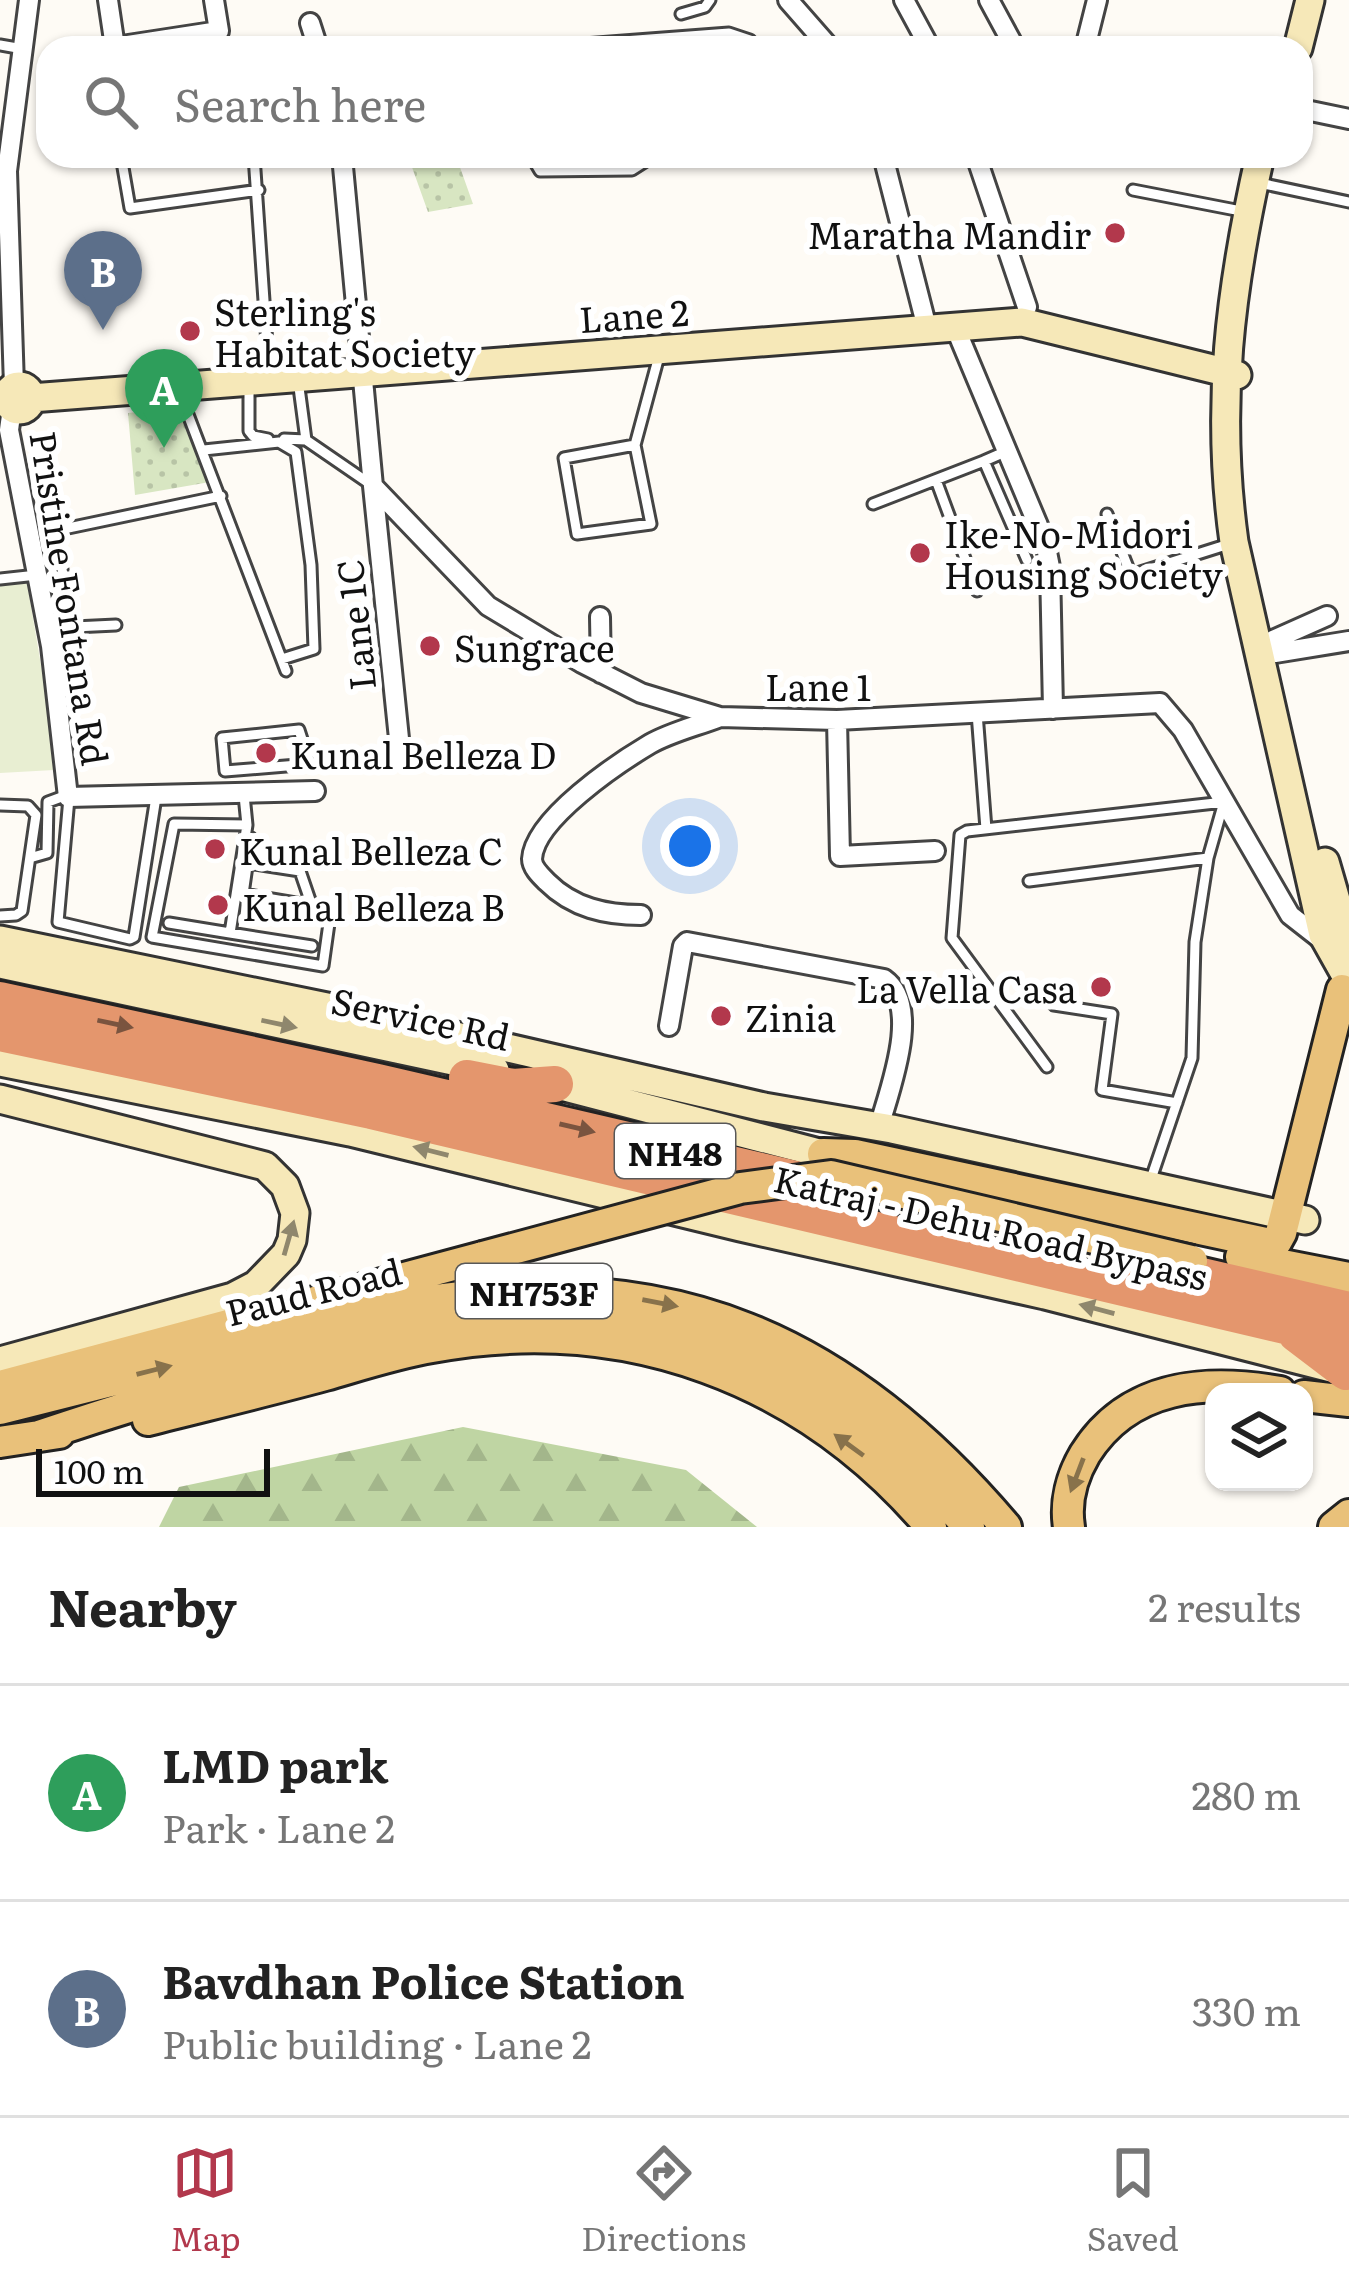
<!DOCTYPE html>
<meta charset="utf-8">
<style>
body{margin:0;font-family:Literata,serif;background:#f2f2f2;color:#222}
.controls{position:absolute;right:36px;bottom:36px;display:grid;overflow:hidden;border-radius:24px;box-shadow:0 3px 9px #0004}
.controls button{width:108px;height:108px;display:grid;place-items:center;padding:0;border:0;border-bottom:3px solid #e0e0e0;background:#fff;color:#222;font:60px sans-serif}
.scale{position:absolute;left:36px;bottom:30px;width:234px;box-sizing:border-box;padding-left:12px;border:6px solid #111;border-top:0;font-size:33px;line-height:42px;white-space:nowrap;color:#111;-webkit-text-stroke:9px #fff;paint-order:stroke}
.you{position:absolute;left:690px;top:846px;width:42px;height:42px;margin:-30px;border:9px solid #fff;border-radius:50%;background:#1a73e8;box-shadow:0 0 0 18px #1a73e833}
.badge{display:grid;place-items:center;width:78px;height:78px;border-radius:50%;background:#b2384c;color:#fff;font-size:39px;font-weight:700}
.pin{position:absolute;translate:-50% -99px;filter:drop-shadow(0 3px 6px #0008)}
.pin::after{content:'';position:absolute;top:63px;width:42px;height:36px;background:inherit;clip-path:polygon(0 0,100% 0,50% 100%)}
.list{margin:0;padding:0;list-style:none}
h2{display:flex;justify-content:space-between;align-items:center;height:156px;margin:0;padding:0 48px;font-size:51px}
h2 small{font-size:39px;font-weight:400;color:#767676}
.list li{display:grid;grid-template-columns:78px 1fr auto;gap:36px;align-items:center;box-sizing:border-box;height:216px;padding:0 48px;border-top:3px solid #e0e0e0}
.list b{display:block;font-size:45px;white-space:nowrap}
.list p{margin:0;font-size:39px;white-space:nowrap;color:#767676}
.list em{font-size:39px;font-style:normal;color:#767676}
.icon{flex:none;width:66px;height:66px;fill:none;stroke:currentColor;stroke-width:2;stroke-linecap:round;stroke-linejoin:round}
.map{position:relative;flex:none;width:1349px;height:1527px;overflow:hidden}
.search{position:absolute;background:#fff;box-shadow:0 3px 9px #0004;left:36px;right:36px;top:36px;height:132px;display:flex;align-items:center;gap:30px;box-sizing:border-box;padding:0 42px;border-radius:36px;color:#767676;font-size:45px}
.sheet{height:588px;background:#fff}
nav{display:flex;justify-content:space-around;align-items:center;box-sizing:border-box;height:168px;border-top:3px solid #e0e0e0;background:#fff;font-size:33px;color:#767676}
nav a{display:grid;justify-items:center;gap:6px}
nav .on{color:#b2384c}
.map>svg:first-child{display:block}
</style>
<div class="map">
<svg width="1349" height="1527" viewBox="0 0 1349 1527">
<defs>
<pattern id="forest-firs" width="22" height="20" patternUnits="userSpaceOnUse" patternTransform="scale(3)"><rect width="22" height="20" fill="#bfd5a3"/><path d="M5 1l3.5 6h-7zM16 11l3.5 6h-7z" fill="#a3b68b"/></pattern>
<pattern id="park-dots" width="8" height="8" patternUnits="userSpaceOnUse" patternTransform="scale(3)"><rect width="8" height="8" fill="#d8e6c2"/><path d="M2 2h.1M6 6h.1" fill="none" stroke="#b8c4a6" stroke-width="1.8" stroke-linecap="round"/></pattern>
</defs>
<rect width="100%" height="100%" fill="#fefbf5"/>
<path fill="url(#forest-firs)" d="M463,1427L686,1470L757,1527H159L179,1487Z"/>
<path fill="url(#park-dots)" d="M408,156H456L473,204L428,212Z
M180,407L210,482L135,495L128,413Z"/>
<path fill="#e8eed2" d="M25,570L49,713L54,770L0,773V572Z"/>
<g fill="none" stroke-linecap="round" stroke-linejoin="round">
<g stroke="#444" stroke-width="15">
<path id="lane" d="M681,14L705,7L710,0
M0,45L23,49
M531,48L729,33L750,40L756,48
M121,156L130,208L259,190
M254,156L269,373
M531,156L540,171L632,170L654,156
M1264,184L1349,202
M1133,190L1241,211
M298,380L306,440
M249,386V431L253,436L268,439
M179,391L286,671
M284,439L306,440L373,486
M635,445L564,458L577,534L651,524L635,445L659,356
M204,450L279,442L296,452L311,565L314,649L282,659
M1007,451L984,461L1027,560
M936,480L977,591
M873,504L984,461
M1107,514L1131,575L1229,544
M0,579L37,575
M116,625L74,627L54,531L221,496
M977,713L986,829
M299,730L310,764L225,771L222,738Z
M244,795L247,825L230,933L312,946
M69,798L58,922L130,939L134,937L156,797
M0,805L28,806L36,815L22,911L16,915L0,916
M247,825L174,824L152,937L323,966L331,909L243,894L251,838
M33,857L47,853L48,802L67,795
M248,863L300,871L312,906
M1029,881L1208,858
M169,923L230,933
M1054,1005L1112,1014L1102,1090L1177,1103
M1047,1067L952,938L960,835L967,831L1224,802L1208,858L1195,942L1192,1058L1152,1176"/>
</g>
<g stroke="#444" stroke-width="24">
<path id="street" d="M108,0L115,47L219,31L214,0
M788,0L830,48
M904,0L930,48
M989,0L1015,48
M310,23L318,48
M1085,48L1097,0
M1301,109L1349,119
M342,156L373,486L488,606L582,663L641,693L720,717L837,720L1160,703L1183,730L1290,915L1327,944
M883,156L927,328
M976,156L1027,307
M955,327L1045,542L1050,567L1053,709
M14,386L7,171L29,0
M12,408L9,430L51,646L68,797L315,791
M373,486L401,758
M600,617L601,673
M1273,640L1327,616
M1275,653L1349,641
M837,720L840,856L935,851
M641,915C606,915 573,908 547,882C541,876 532,868 532,859C534,819 618,763 650,744C671,732 697,726 720,717
M669,1026L683,946L687,942L884,979C922,1006 890,1088 879,1127"/>
</g>
<g stroke="#333" stroke-width="33">
<path id="secondary" d="M1298,48L1310,0
M1260,156C1230,289 1215,406 1234,542L1323,935L1346,976
M7 398a12 12 0 1 1 24 0a12 12 0 1 1-24 0Z
M31,398L1022,322L1237,375
M1325,862L1349,945
M0,940L356,1013L764,1107L892,1129L1305,1220
M0,964L495,1070
M0,1062L350,1132L740,1227L1045,1295L1335,1369
M538,1080L823,1154
M0,1099L265,1166L285,1186L295,1213L292,1240L286,1254L256,1285L233,1297L0,1361"/>
</g>
<g stroke="#222" stroke-width="36">
<path id="primary" d="M823,1154L855,1155L1270,1244L1276,1242L1281,1233L1342,990
M1241,1257L1349,1278
M0,1386L483,1257
M1304,1396L1349,1401
M0,1409L423,1302C670,1262 846,1338 1006,1527
M148,1420C207,1405 266,1391 325,1375C360,1365 396,1353 432,1347C625,1311 805,1378 931,1527
M39,1436C134,1404 230,1375 327,1351C383,1337 440,1320 497,1316C635,1306 771,1351 879,1436C913,1462 940,1496 969,1527
M0,1442L59,1433
M1069,1527C1065,1502 1072,1476 1085,1454C1129,1384 1206,1379 1280,1392
M1334,1527L1349,1515"/>
</g>
<g stroke="#222" stroke-width="42">
<path id="highway" d="M0,1000L378,1082L804,1181
M0,1033L371,1111L1349,1341
M467,1078L513,1087L555,1084
M1150,1264L1349,1310
M1296,1334L1346,1372"/>
</g>
<use href="#lane" stroke="#fff" stroke-width="9"/>
<use href="#street" stroke="#fff" stroke-width="18"/>
<use href="#secondary" stroke="#f6e8b8" stroke-width="27"/>
<use href="#primary" stroke="#e9c17a" stroke-width="30"/>
<use href="#highway" stroke="#e4966d" stroke-width="36"/>
<g stroke="#222" stroke-width="36" stroke-linecap="butt">
<path id="primary-bridge" d="M483,1257L740,1188L831,1176L1192,1261"/>
</g>
<use href="#primary-bridge" stroke="#e9c17a" stroke-width="30"/>
</g>
<defs><path id="oneway-solid" d="M-6-.8H1V-3.2L6.5 0L1 3.2V.8H-6Z" transform="scale(3)"/></defs>
<g fill="#7a543f">
<use href="#oneway-solid" transform="translate(115 1024) rotate(12)"/>
<use href="#oneway-solid" transform="translate(577 1128) rotate(13)"/>
</g>
<g fill="#8f876d">
<use href="#oneway-solid" transform="translate(279 1024) rotate(12)"/>
<use href="#oneway-solid" transform="translate(431 1151) rotate(-166)"/>
<use href="#oneway-solid" transform="translate(289 1238) rotate(-74)"/>
<use href="#oneway-solid" transform="translate(1097 1309) rotate(-165)"/>
</g>
<g fill="#88724b">
<use href="#oneway-solid" transform="translate(660 1303) rotate(11)"/>
<use href="#oneway-solid" transform="translate(154 1370) rotate(-14)"/>
<use href="#oneway-solid" transform="translate(849 1445) rotate(-144)"/>
<use href="#oneway-solid" transform="translate(1077 1475) rotate(111)"/>
</g>
<g fill="#b2384c" stroke="#fff" stroke-width="4.5">
<circle cx="1115" cy="233" r="12"/>
<circle cx="190" cy="331" r="12"/>
<circle cx="920" cy="553" r="12"/>
<circle cx="430" cy="646" r="12"/>
<circle cx="266" cy="753" r="12"/>
<circle cx="215" cy="849" r="12"/>
<circle cx="218" cy="905" r="12"/>
<circle cx="1101" cy="987" r="12"/>
<circle cx="721" cy="1016" r="12"/>
</g>
<g text-anchor="middle" dominant-baseline="central" stroke-width="12" stroke-linejoin="round" paint-order="stroke">
<g fill="#fff" stroke="#585858" stroke-width="3">
<rect x="615" y="1124" width="120" height="54" rx="9"/>
<rect x="456" y="1264" width="156" height="54" rx="9"/>
</g>
<g font-size="33" font-weight="bold" fill="#111">
<text x="675" y="1151">NH48</text>
<text x="534" y="1291">NH753F</text>
</g>
<g font-size="36" fill="#111" stroke="#fff" text-anchor="start">
<text x="1091" y="233" text-anchor="end">Maratha Mandir</text>
<text x="214" y="310">Sterling's<tspan x="214" dy="41">Habitat Society</tspan></text>
<text x="944" y="532">Ike-No-Midori<tspan x="944" dy="41">Housing Society</tspan></text>
<text x="454" y="646">Sungrace</text>
<text x="290" y="753">Kunal Belleza D</text>
<text x="239" y="849">Kunal Belleza C</text>
<text x="242" y="905">Kunal Belleza B</text>
<text x="1077" y="987" text-anchor="end">La Vella Casa</text>
<text x="745" y="1016">Zinia</text>
</g>
<g font-size="36" fill="#111" stroke="#fff">
<text transform="translate(634 314) rotate(-4)">Lane 2</text>
<text transform="translate(71 598) rotate(81)">Pristine Fontana Rd</text>
<text transform="translate(354 625) rotate(-96)">Lane 1C</text>
<text x="818" y="685">Lane 1</text>
<text transform="translate(421 1017) rotate(12)">Service Rd</text>
<text transform="translate(991 1226) rotate(13)">Katraj - Dehu Road Bypass</text>
<text transform="translate(313 1290) rotate(-14)">Paud Road</text>
</g>
</g>
</svg>
<div class="controls">
<button><svg class="icon" aria-label="layers" viewBox="0 0 24 24"><path d="M12 4l9 5-9 5-9-5zM3 14l9 5 9-5"/></svg></button>
</div>
<div class="scale">100 m</div>
<div class="you"></div>
<div class="pin badge" style="left:164px;top:448px;background:#2e9e5b">A</div>
<div class="pin badge" style="left:103px;top:330px;background:#5c6f8a">B</div>
<div class="search"><svg class="icon" aria-label="search" viewBox="0 0 24 24"><circle cx="10" cy="10" r="6"/><path d="M15 15l6 6"/></svg>Search here</div>
</div>
<section class="sheet">
<h2>Nearby<small>2 results</small></h2>
<ul class="list">
<li><span class="badge" style="background:#2e9e5b">A</span><div><b>LMD park</b><p>Park · Lane 2</p></div><em>280 m</em></li>
<li><span class="badge" style="background:#5c6f8a">B</span><div><b>Bavdhan Police Station</b><p>Public building · Lane 2</p></div><em>330 m</em></li>
</ul>
</section>
<nav>
<a class="on"><svg class="icon" aria-label="map" viewBox="0 0 24 24"><path d="M3 6l6-2 6 2 6-2v14l-6 2-6-2-6 2zM9 4v14M15 6v14"/></svg>Map</a>
<a><svg class="icon" aria-label="directions" viewBox="0 0 24 24"><path d="M12 3l9 9-9 9-9-9zM9 14v-3h6M13 9l2 2-2 2"/></svg>Directions</a>
<a><svg class="icon" aria-label="saved" viewBox="0 0 24 24"><path d="M7 4h10v16l-5-4-5 4z"/></svg>Saved</a>
</nav>
